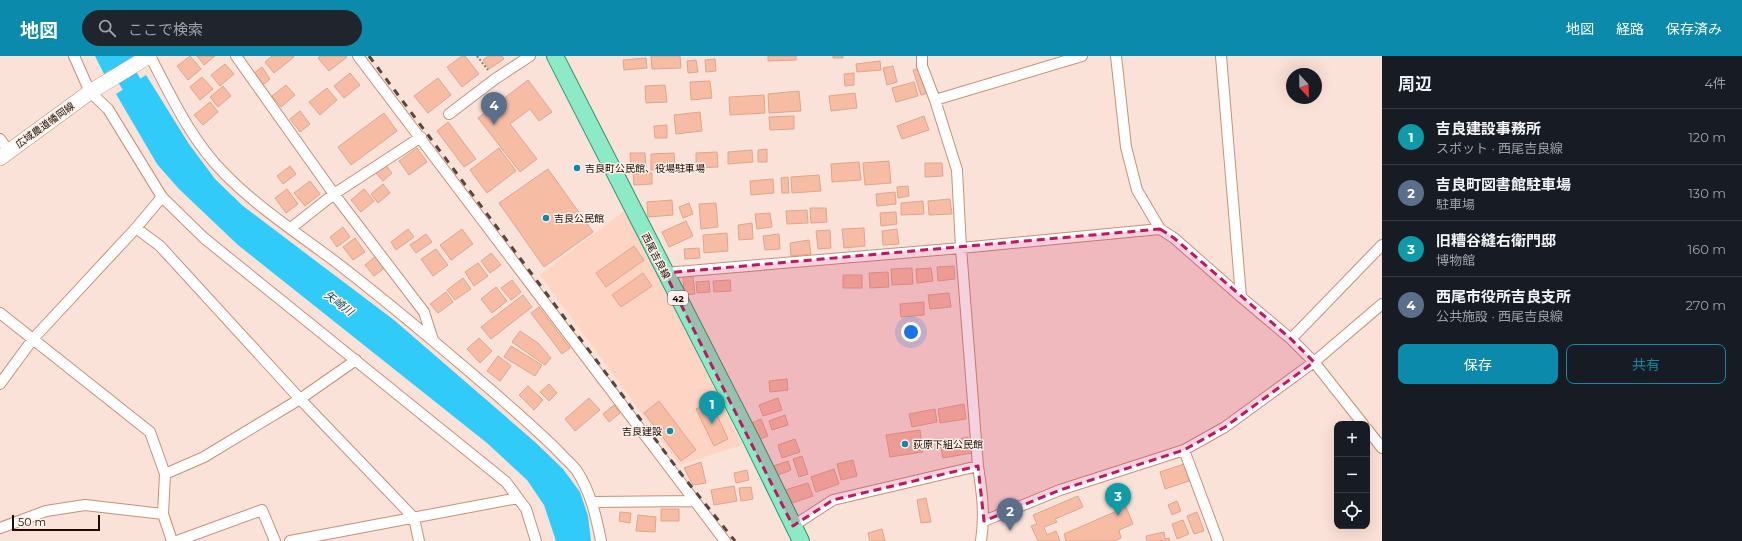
<!DOCTYPE html>
<html lang="ja">
<meta charset="utf-8">
<style>
body{margin:0;font-family:Montserrat,"Noto Sans JP",sans-serif;background:#20242c;color:#f1f3f6}
.controls{position:absolute;right:12px;bottom:12px;display:grid;overflow:hidden;border-radius:8px;box-shadow:0 4px 16px #0002}
.controls button{width:36px;height:36px;display:grid;place-items:center;padding:0;border:0;border-bottom:1px solid #363941;background:#171b24;color:#f1f3f6;font:20px sans-serif}
.compass{position:absolute;left:1286px;top:12px;width:36px;height:36px;border-radius:50%;background:#171b24;box-shadow:0 4px 16px #0002;rotate:158deg}
.scale{position:absolute;left:12px;bottom:10px;width:88px;box-sizing:border-box;padding-left:4px;border:2px solid #1f0b04;border-top:0;font-size:11px;line-height:14px;white-space:nowrap;color:#1f0b04;-webkit-text-stroke:3px #fff2ed;paint-order:stroke}
.you{position:absolute;left:911px;top:276px;width:14px;height:14px;margin:-10px;border:3px solid #fff;border-radius:50%;background:#1a73e8;box-shadow:0 0 0 6px #1a73e833}
.badge{display:grid;place-items:center;width:26px;height:26px;border-radius:50%;background:#0b8aac;color:#fff;font-size:13px;font-weight:700}
.pin{position:absolute;translate:-50% -33px;filter:drop-shadow(0 1px 2px #0008)}
.pin::after{content:'';position:absolute;top:21px;width:14px;height:12px;background:inherit;clip-path:polygon(0 0,100% 0,50% 100%)}
.list{margin:0;padding:0;list-style:none}
h2{display:flex;justify-content:space-between;align-items:center;height:52px;margin:0;padding:0 16px;font-size:17px}
h2 small{font-size:13px;font-weight:400;color:#9ea1a6}
.list li{display:grid;grid-template-columns:26px 1fr auto;gap:12px;align-items:center;box-sizing:border-box;height:56px;padding:0 16px;border-top:1px solid #363941}
.list b{display:block;font-size:15px;white-space:nowrap}
.list p{margin:0;font-size:13px;white-space:nowrap;color:#9ea1a6}
.list em{font-size:13px;font-style:normal;color:#9ea1a6}
.actions{display:flex;gap:8px;padding:12px 16px}
.actions a{flex:1;padding:9px 0;border:1px solid #0b8aac;border-radius:8px;text-align:center;font-size:14px;color:#0b8aac}
.actions .main{background:#0b8aac;color:#fff}
.icon{flex:none;width:22px;height:22px;fill:none;stroke:currentColor;stroke-width:2;stroke-linecap:round;stroke-linejoin:round}
.map{position:relative;flex:none;width:1382px;height:485px;overflow:hidden}
header{display:flex;align-items:center;gap:24px;box-sizing:border-box;height:56px;padding:0 20px;background:#0b8aac;color:#fff}
header strong{font-size:19px}
nav{display:flex;gap:22px;margin-inline-start:auto;font-size:14px}
.search{width:280px;height:36px;background:#20242c;display:flex;align-items:center;gap:10px;box-sizing:border-box;padding:0 14px;border-radius:22px;color:#9ea1a6;font-size:15px}
main{display:flex}
aside{flex:1;background:#171b24}
.map>svg:first-child{display:block}
</style>
<header>
<strong>地図</strong>
<div class="search"><svg class="icon" aria-label="search" viewBox="0 0 24 24"><circle cx="10" cy="10" r="6"/><path d="M15 15l6 6"/></svg>ここで検索</div>
<nav><a>地図</a><a>経路</a><a>保存済み</a></nav>
</header>
<main>
<div class="map">
<svg width="1382" height="485" viewBox="0 0 1382 485">
<rect width="100%" height="100%" fill="#fbe2d8"/>
<path fill="#fed4c4" d="M627,153L742,389L680,409L540,219Z"/>
<path fill="#31cbf9" d="M95,0H134L104,18Z
M146,19L189,88L215,123L243,150L394,264L535,386L563,413L580,436L588,460L591,485H556L544,449L527,424L487,387L238,189L179,133L157,108L116,38Z"/>
<g fill="none" stroke-linecap="round" stroke-linejoin="round">
<path stroke="#31cbf9" stroke-width="21" d="M115,0L146,53"/>
</g>
<path fill="#f7bca4" stroke="#dfa58d" d="M190,0L201,13L188,24L177,10Z
M197,0H215L204,9Z
M272,0H293L294,1L274,17L265,6Z
M320,0H346L347,1L329,15L318,2Z
M462,0H465L479,18L462,31L447,11Z
M488,0H502L504,3L489,13L483,4Z
M651,0H680L681,12L652,13Z
M768,0H796V4L768,5Z
M833,0H843V2H833Z
M646,2L647,12L624,14L623,4Z
M715,3L716,15L706,16L705,4Z
M696,4L698,16L688,17L687,5Z
M880,5L881,14L857,16L856,8Z
M225,8L234,18L220,30L211,19Z
M893,10L897,26L887,29L883,12Z
M262,11L270,23L262,30L253,18Z
M920,12L928,37L921,39L913,14Z
M350,17L360,29L344,42L334,30Z
M854,17V29L845,30L844,18Z
M202,21L213,33L200,44L190,31Z
M438,22L451,39L428,57L414,40Z
M528,24L552,56L539,65L530,53L510,68L537,103L520,116L478,62Z
M710,25L712,42L691,44L690,26Z
M914,26L918,40L896,46L892,32Z
M286,29L295,39L281,51L272,40Z
M665,29L667,46L646,47L645,30Z
M223,30L231,40L218,51L210,41Z
M327,32L337,44L320,59L309,46Z
M799,35L801,55L769,57L768,38Z
M855,37L857,52L831,55L829,40Z
M764,39L765,57L730,59L729,41Z
M210,46L218,56L203,69L194,59Z
M300,55L310,68L300,76L290,63Z
M700,56L702,75L676,78L674,59Z
M384,57L397,75L351,109L338,91Z
M794,60V73L770,74L769,61Z
M924,60L929,74L902,83L897,70Z
M448,66L476,103L464,111L437,75Z
M667,69V82H655L654,70Z
M417,92L427,106L409,119L399,105Z
M499,92L516,115L487,137L470,114Z
M767,93V106H758V94Z
M752,94L753,106L728,108V96Z
M717,96L718,111L696,112V97Z
M630,97H645L646,114L631,115Z
M674,97L675,113L651,114V98Z
M889,105L891,127L865,129L863,107Z
M859,106L861,124L832,126L831,108Z
M384,107L392,117L383,125L374,115Z
M925,107H942L943,120L925,121Z
M290,110L296,118L283,128L277,120Z
M548,113L593,176L544,211L499,147Z
M652,117V128L634,129L633,118Z
M819,119L821,135L792,137L791,121Z
M788,121L789,137H782L781,122Z
M773,123L774,137L751,139L750,125Z
M310,125L320,138L305,150L294,137Z
M383,128L390,137L378,147L371,138Z
M908,130L909,140L898,142L897,131Z
M287,133L298,148L286,157L275,142Z
M364,133L374,145L361,156L351,144Z
M895,136L896,148L877,150L876,138Z
M950,143L952,158L929,159L928,145Z
M672,144L673,159L648,161L647,146Z
M923,145L924,158L901,159V147Z
M689,147L693,158L683,162L679,151Z
M716,147L718,171L701,173L699,148Z
M810,152H826L827,166L811,167Z
M807,154L808,167L787,168L786,155Z
M896,156L897,168L881,170L880,157Z
M770,157L772,171L757,173L755,158Z
M686,165L693,180L669,191L662,176Z
M752,167L753,183L739,184L738,169Z
M343,171L350,181L337,191L330,181Z
M864,172L865,190L844,192L842,173Z
M408,173L414,181L396,194L391,186Z
M462,173L473,188L451,204L440,189Z
M897,173L899,188L883,189L882,175Z
M830,174L831,192L818,193L816,175Z
M727,177L728,195L704,197L703,179Z
M426,178L432,186L416,197L410,189Z
M779,178L780,193L765,194L763,180Z
M355,182L365,196L353,204L343,191Z
M809,184L811,198L791,200L790,187Z
M634,190L644,204L606,231L596,217Z
M699,192L700,202L685,203L684,193Z
M436,193L448,209L433,220L421,203Z
M491,197L501,209L490,217L481,205Z
M377,199L386,211L374,220L365,209Z
M478,207L488,220L474,230L465,216Z
M954,210L955,223L938,225L937,211Z
M912,212L913,228L892,229L891,213Z
M931,212L933,225L917,227L916,213Z
M888,216L889,231L870,232L869,217Z
M643,217L652,230L621,251L612,239Z
M843,219H862V232H843Z
M683,220H693L695,238L684,239Z
M463,222L471,233L455,244L447,234Z
M512,224L521,236L511,244L501,232Z
M730,224L731,235L714,236L713,225Z
M709,225L710,236L697,237L696,226Z
M496,231L507,245L492,257L481,243Z
M446,236L453,246L438,257L430,248Z
M949,237L951,251L930,253L928,239Z
M523,239L532,251L491,283L481,271Z
M924,246V259L901,261L900,248Z
M539,251L570,292L562,298L531,257Z
M520,275L538,287L551,302L545,309L512,286Z
M479,282L492,295L480,307L467,293Z
M511,290L542,309L535,320L504,301Z
M498,300L511,310L500,325L487,315Z
M787,323L788,334L770,336L769,325Z
M549,328L557,337L549,345L540,336Z
M528,330L543,344L534,354L519,339Z
M589,342L600,354L575,375L565,363Z
M778,342L782,354L763,360L759,349Z
M659,345L696,394L681,405L644,357Z
M711,346L728,383L714,390L696,353Z
M964,348L966,363L940,367L938,353Z
M614,349L620,357L609,366L603,358Z
M935,353L937,366L912,371L909,358Z
M785,359L788,369L772,374L769,365Z
M761,363L768,380L758,384L751,367Z
M920,374L923,396L890,401L886,379Z
M968,381L972,397L943,402L940,387Z
M795,383L800,396L782,402L778,389Z
M802,400L808,418L799,421L793,403Z
M853,404L857,420L841,424L837,408Z
M788,405L791,414L776,420L773,410Z
M701,406L706,427L693,429L684,412Z
M1184,408L1189,425L1165,433L1160,416Z
M834,413L839,428L816,436L811,421Z
M747,414L749,424L736,427L734,417Z
M808,427L813,440L789,448L785,434Z
M734,430L737,445L714,449L711,434Z
M751,431L753,443L741,445L739,432Z
M1078,440L1083,451L1055,463L1057,466L1044,471L1047,479L1056,475L1060,485H1038L1031,470L1037,468L1033,459Z
M926,442L931,466L921,467L917,444Z
M1177,445L1181,455L1172,459L1168,449Z
M1126,451L1133,468L1119,474L1121,482L1113,485H1066L1064,478Z
M661,453H679V465H661Z
M620,456L631,457L630,467L619,465Z
M1197,456L1204,475L1194,478L1187,460Z
M638,459L656,461L655,476L636,475Z
M1183,464L1189,478L1177,483L1172,468Z
M882,473L885,485H870L868,477Z
M1164,476L1165,483L1169,482L1170,485H1147L1146,480Z"/>
<g fill="none" stroke-linecap="round" stroke-linejoin="round">
<g stroke="#c89079" stroke-width="12">
<path id="street" d="M74,0L90,36L108,53L162,141L204,182L506,426L526,453L536,485
M150,0C171,40 191,84 224,117C259,153 302,180 341,210C395,252 447,296 498,340C518,358 539,376 558,395C564,402 572,408 577,415C591,437 596,460 601,485
M236,0L334,138L424,256L433,284
M358,0L725,485
M922,0V10L935,44L957,114L961,192L978,410C982,436 985,459 981,485
M1116,0L1126,91L1137,134L1160,173L1174,182L1241,241L1291,283L1314,306L1363,368
M1221,0L1241,241
M935,44L1082,0
M449,58L495,23L530,0
M0,83L9,95
M136,172L160,190L300,343L414,462L419,485
M291,172L334,138L421,81
M665,217L961,192L1160,173
M0,257L150,376L165,418L163,458L172,485
M1291,283L1382,189
M0,328L33,283L136,172L162,141
M1367,373L1382,392
M1184,394L1218,485
M165,418L204,401L300,343L356,304
M593,446L695,445
M984,465L1060,434L1184,394L1225,371L1314,306L1382,248
M793,470L833,444L978,410
M0,472L46,455L85,449L163,458
M177,485L262,454L275,485
M290,485L518,442"/>
</g>
<g stroke="#c89079" stroke-width="16">
<path id="secondary" d="M0,102L90,36L149,0"/>
</g>
<g stroke="#34936b" stroke-width="18">
<path id="primary" d="M555,0L751,383L801,485"/>
</g>
<path stroke="#927b73" stroke-width="2" stroke-dasharray="2 2" stroke-linecap="butt" d="M477,0L488,14"/>
<use href="#street" stroke="#fff" stroke-width="10"/>
<use href="#secondary" stroke="#fff" stroke-width="15"/>
<use href="#primary" stroke="#8ceac7" stroke-width="16"/>
<path stroke="#5a453d" stroke-width="3" stroke-dasharray="7 7" stroke-linecap="butt" d="M369,0L682,419L735,485"/>
</g>
<path fill="#c2185b" fill-opacity="0.2" stroke="#c2185b" stroke-width="3" stroke-dasharray="8 5" stroke-linejoin="round" d="M1160,173L1174,182L1291,283L1314,306L1225,371L1184,394L1060,434L984,465L978,410L833,444L793,470L665,217Z"/>
<g fill="#0b8aac" stroke="#fff2ed" stroke-width="1.5">
<circle cx="577" cy="112" r="4"/>
<circle cx="546" cy="162" r="4"/>
<circle cx="670" cy="375" r="4"/>
<circle cx="905" cy="388" r="4"/>
</g>
<g text-anchor="middle" dominant-baseline="central" stroke-width="3" stroke-linejoin="round" paint-order="stroke">
<rect fill="#fff2ed" stroke="#62504a" stroke-width="1" x="668" y="235" width="20" height="14" rx="3"/>
<g font-size="9" font-weight="bold" fill="#1f0b04">
<text x="678" y="242">42</text>
</g>
<g font-size="10" fill="#1f0b04" stroke="#fff2ed">
<text transform="translate(45 69) rotate(-36)">広域農道幡岡線</text>
<text transform="translate(656 200) rotate(63)">西尾吉良線</text>
</g>
<g font-size="10" fill="#1f0b04" stroke="#fff2ed" text-anchor="start">
<text x="585" y="112">吉良町公民館、役場駐車場</text>
<text x="554" y="162">吉良公民館</text>
<text x="662" y="375" text-anchor="end">吉良建設</text>
<text x="913" y="388">荻原下組公民館</text>
</g>
<g font-size="11" font-style="italic" fill="#08485b" stroke="#fff2ed">
<text transform="translate(339 247) rotate(37)">矢崎川</text>
</g>
</g>
</svg>
<div class="controls">
<button>+</button>
<button>−</button>
<button><svg class="icon" aria-label="locate" viewBox="0 0 24 24"><circle cx="12" cy="12" r="6"/><path d="M12 2v4M12 18v4M2 12h4M18 12h4"/></svg></button>
</div>
<svg class="compass" viewBox="-18 -18 36 36"><path d="M0-13l5 13h-10z" fill="#e53935"/><path d="M0 13l5-13h-10z" fill="#9ea1a6"/></svg>
<div class="scale">50 m</div>
<div class="you"></div>
<div class="pin badge" style="left:712px;top:368px;background:#0f9aa8">1</div>
<div class="pin badge" style="left:1010px;top:475px;background:#5c6f8a">2</div>
<div class="pin badge" style="left:1118px;top:460px;background:#0f9aa8">3</div>
<div class="pin badge" style="left:494px;top:69px;background:#5c6f8a">4</div>
</div>
<aside>
<h2>周辺<small>4件</small></h2>
<ul class="list">
<li><span class="badge" style="background:#0f9aa8">1</span><div><b>吉良建設事務所</b><p>スポット · 西尾吉良線</p></div><em>120 m</em></li>
<li><span class="badge" style="background:#5c6f8a">2</span><div><b>吉良町図書館駐車場</b><p>駐車場</p></div><em>130 m</em></li>
<li><span class="badge" style="background:#0f9aa8">3</span><div><b>旧糟谷縫右衛門邸</b><p>博物館</p></div><em>160 m</em></li>
<li><span class="badge" style="background:#5c6f8a">4</span><div><b>西尾市役所吉良支所</b><p>公共施設 · 西尾吉良線</p></div><em>270 m</em></li>
</ul>
<div class="actions"><a class="main">保存</a><a>共有</a></div>
</aside>
</main>
